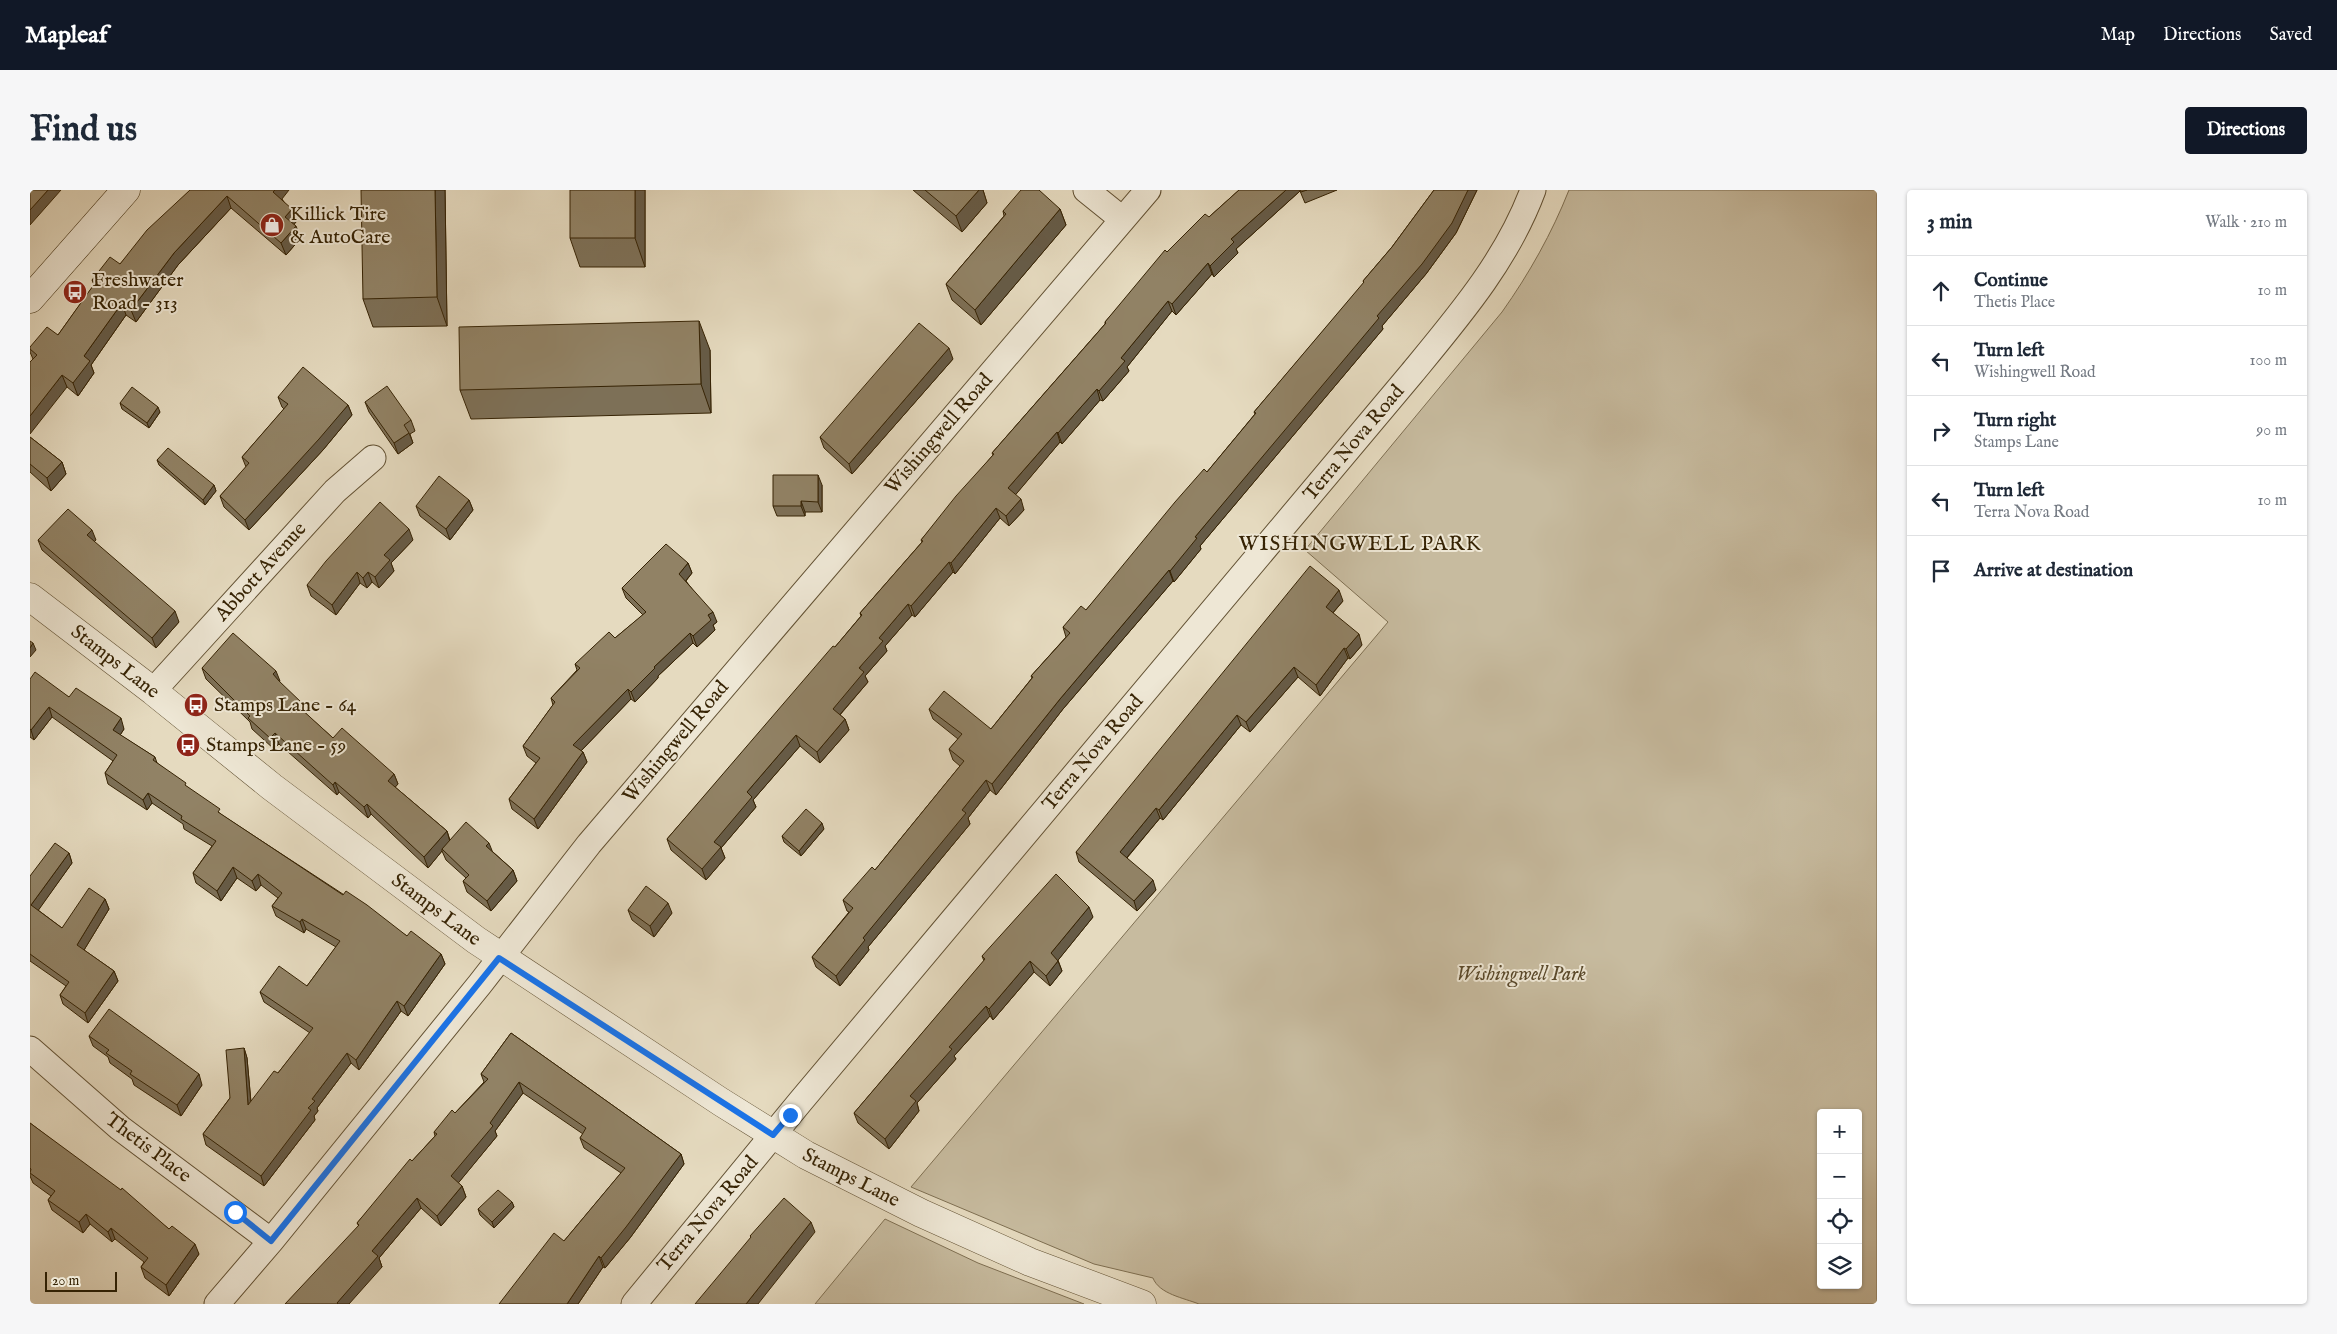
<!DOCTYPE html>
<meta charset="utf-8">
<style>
body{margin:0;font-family:"IM FELL English",serif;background:#f6f6f7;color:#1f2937}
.controls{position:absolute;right:15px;bottom:15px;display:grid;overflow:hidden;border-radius:5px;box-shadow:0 1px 4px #0004}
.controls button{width:45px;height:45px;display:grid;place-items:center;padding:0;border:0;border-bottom:1px solid #e0e1e3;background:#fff;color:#1f2937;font:25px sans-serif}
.scale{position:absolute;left:15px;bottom:12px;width:72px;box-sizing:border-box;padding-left:5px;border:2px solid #362304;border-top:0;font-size:14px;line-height:18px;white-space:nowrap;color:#362304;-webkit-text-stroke:4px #eee7d5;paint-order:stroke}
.stop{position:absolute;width:15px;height:15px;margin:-11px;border:4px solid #1a73e8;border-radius:50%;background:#fff}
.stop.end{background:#1a73e8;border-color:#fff;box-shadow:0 1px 5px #0008}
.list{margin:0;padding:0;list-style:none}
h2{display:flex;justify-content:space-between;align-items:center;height:65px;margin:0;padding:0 20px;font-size:21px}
h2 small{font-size:16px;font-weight:400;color:#747a83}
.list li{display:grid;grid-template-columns:32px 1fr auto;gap:15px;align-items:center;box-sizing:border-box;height:70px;padding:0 20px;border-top:1px solid #e0e1e3}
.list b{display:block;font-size:19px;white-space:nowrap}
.list p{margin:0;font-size:16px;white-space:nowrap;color:#747a83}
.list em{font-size:16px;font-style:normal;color:#747a83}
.icon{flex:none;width:28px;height:28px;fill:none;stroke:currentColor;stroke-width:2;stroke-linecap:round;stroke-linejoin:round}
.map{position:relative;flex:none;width:1847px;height:1114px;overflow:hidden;border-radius:5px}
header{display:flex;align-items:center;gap:30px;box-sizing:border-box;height:70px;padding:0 25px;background:#111827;color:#fff}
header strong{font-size:24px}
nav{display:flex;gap:28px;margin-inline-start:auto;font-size:18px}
.intro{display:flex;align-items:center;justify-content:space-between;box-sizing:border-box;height:120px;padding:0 30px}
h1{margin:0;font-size:35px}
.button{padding:12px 22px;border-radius:5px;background:#111827;color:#fff;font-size:18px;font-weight:700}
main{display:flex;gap:30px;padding:0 30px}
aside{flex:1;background:#fff;border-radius:5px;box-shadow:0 1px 4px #0004}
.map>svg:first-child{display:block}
</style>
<header>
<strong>Mapleaf</strong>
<nav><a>Map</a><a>Directions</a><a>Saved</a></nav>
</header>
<div class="intro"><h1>Find us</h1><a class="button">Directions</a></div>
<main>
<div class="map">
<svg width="1847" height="1114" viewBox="0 0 1847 1114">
<rect width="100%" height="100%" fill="#e5dabf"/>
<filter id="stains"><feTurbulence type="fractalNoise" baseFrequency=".004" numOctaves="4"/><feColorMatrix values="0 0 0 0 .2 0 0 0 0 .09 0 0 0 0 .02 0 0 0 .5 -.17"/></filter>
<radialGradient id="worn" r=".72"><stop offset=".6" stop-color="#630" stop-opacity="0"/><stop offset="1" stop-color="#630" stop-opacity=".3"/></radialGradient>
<path fill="#c7bb9f" stroke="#7e6f52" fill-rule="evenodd" d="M1539,0H1847V1114H1169C1154,1108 1129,1104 1123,1088L1064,1074L881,997L1358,432L1275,360L1472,122C1499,84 1522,43 1539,0ZM1791,923H1828V1095H1791Z
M855,1029L948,1073L1054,1114H785Z"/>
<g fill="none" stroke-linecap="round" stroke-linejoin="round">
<g stroke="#625133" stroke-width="27">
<path id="minor" d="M1056,0L1092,29
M123,501L305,301L343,268
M0,859L90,938L241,1051
M187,1114L241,1051L450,794L559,654L1118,0
M604,1114L770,912L1382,183C1429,126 1477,70 1503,0"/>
</g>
<g stroke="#625133" stroke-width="29">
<path id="tertiary" d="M0,407L123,501L242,597L446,750L691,912L776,965L891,1023L1000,1072L1112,1114"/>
</g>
<g stroke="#362304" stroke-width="29">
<path id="secondary" d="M0,109L96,0"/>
</g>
<use href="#minor" stroke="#eee7d5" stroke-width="25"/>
<use href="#tertiary" stroke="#eee7d5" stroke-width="28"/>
<use href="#secondary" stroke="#eee7d5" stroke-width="28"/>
</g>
<path fill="#7d7057" stroke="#362304" d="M160,0L252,9L267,31L264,34L271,48L256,65L201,18L148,75L106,132L96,125L61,175L64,183L48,206L3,169L0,162V157L28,145L64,95L62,90L90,74Z
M415,0L417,136L343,137L333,109Z
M615,0V77H550L540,48Z
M883,0H953L957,13L932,42Z
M1209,0H1307L1275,13L1270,1L1206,59L1208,63L1184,87L1182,84L1146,125L1142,121L1097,177L1099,181L1073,211L1070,210L1032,254L1030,252L985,305L994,320L979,336L970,328L925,384L923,382L885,427L882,425L855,456L857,461L835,486L838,492L810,525L815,529L819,540L790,573L770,556L723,610L726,617L691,658L695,668L676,690L641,660L637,649L805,457L831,426L830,423L892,352L891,350L963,265L962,263L1075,134V132L1137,62L1179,27Z
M1404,0H1447L1426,43L1396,84L1352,136L1353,139L1170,356L1171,359L1144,392L1143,391L1033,519L966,605L960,600L938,628L940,634L838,757L839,760L810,796L786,777L782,767L819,722L817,721L813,710L845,680L930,576L923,570L919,559L928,549L903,529L899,519L961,539L1002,488L1001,486L1036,447L1033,437L1056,420L1177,282L1225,224L1224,222L1334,93L1333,91L1362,57Z
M1030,19L1036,35L951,135L922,110L916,94L974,26L973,21Z
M680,160L681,223L441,229L430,200Z
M923,169L822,284L794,258L790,247Z
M248,207L318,215L322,225L293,260L219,340L194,317L190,306L216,277L212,267L254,219L252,217Z
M335,212L381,230L385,241L380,244L383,253L368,264L339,222Z
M90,213L130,222L119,238L92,219Z
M0,247L32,272L36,284L21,301L0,282Z
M127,270L184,295L186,301L175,315L129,275Z
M792,295V322H775V326H747L743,316Z
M439,310L443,320L420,350L390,326L386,316Z
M8,350H66L64,352L149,432L126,458L12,360Z
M383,350L361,373L364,381L349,398L342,392L337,398L330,393L306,425L281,406L277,395Z
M658,373L662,383L656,391L687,432L683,435L685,440L667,457L663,453L628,486V488L605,512L601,509L551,561L553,562L557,572L508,639L482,619L479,609L506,573L497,566L493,556L523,515L521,508L547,480L545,474L585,448L613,425L596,408L592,398Z
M1313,411L1303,423L1332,455L1320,469L1318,468L1290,506L1268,487L1220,542L1211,535L1133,630L1130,628L1097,668L1126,700L1107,721L1049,672L1046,662Z
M172,478L250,491L249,492L275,523L303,548L364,584L368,594L365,597L417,641L420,650L463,662L483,680L487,691L461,721L437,702L433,691L436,688L416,670L412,661L398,678L341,624L338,628L309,602L307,605L249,554L244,559L222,539L220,532L176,489Z
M0,489L39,507L94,539L90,545L125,567L127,573L192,625L377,746L411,764L415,774L378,826L371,821L329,880L321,873L287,918L288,921L284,926L285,930L234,996L176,955L173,944L200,908L214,858L217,868L221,912L248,883L280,843L234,812L230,802L277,796L306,757L276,739L274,743L246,726L242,716L248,708L231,695L226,701L207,688L191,711L166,693L163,683L182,656L154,639L153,634L122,613L117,620L78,594L75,583L83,571L22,527L4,550L0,547Z
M794,639L771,666L754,652L752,646Z
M39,663L42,673L8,720L32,738L75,709L79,719L54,760L84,781L88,791L58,833L33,814L30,805L36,796L0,771V686Z
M598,720L642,723L624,747L602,730Z
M1063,727L1028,770L1032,781L1020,796L1004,782L963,830L960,826L924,866L926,869L887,913L889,921L859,959L828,933L824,923L954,771L952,766Z
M481,843L651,964L654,974L600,1048L575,1078L573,1077L548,1114H469L534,1051L591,983L554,958L550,948L553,944L493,903L465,941L467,946L428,993L432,996L436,1007L411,1036L391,1018L349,1068L352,1077L327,1033L382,971L405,946L404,942L425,923L454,892L451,884Z
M59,846L172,895L151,926L104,895L102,889L80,873L78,867L63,856Z
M0,933L139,1039L169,1064L139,1106L115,1088L111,1077L114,1072L85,1049L82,1052L60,1034L53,1043L22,1020L18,1010L21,1006L3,993L0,986Z
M482,1012L484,1017L464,1038L450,1025L448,1019Z"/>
<path fill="#665b47" stroke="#362304" d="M18,0H31L0,35V20Z
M245,0H259L248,14L243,2Z
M405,0H415L417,136L407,107Z
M605,0H615V77L605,48Z
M949,0H953L957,13L932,42L926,26Z
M1256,0H1270V1L1206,59L1208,63L1184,87L1180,76L1201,49Z
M1438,0H1447L1426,43L1396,84L1352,136L1353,139L1170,356L1171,359L1144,392L1140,381L1165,347L1347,126Z
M197,6L201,18L148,75L106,132L101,120L144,63Z
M262,19L267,31L260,39L255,27Z
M1030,19L1036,35L951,135L945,120Z
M266,36L271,48L256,65L251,53Z
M1178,73L1182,84L1146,125L1142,114Z
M1138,111L1142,121L1097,177L1099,181L1073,211L1069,201L1091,168Z
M92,113L96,125L61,175L64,183L48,206L43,193L54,166Z
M669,131L680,160L681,223L671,194Z
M919,158L923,169L822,284L819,274Z
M32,185L37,197L0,244V226Z
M1067,199L1070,210L1032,254L1028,243Z
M318,215L322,225L293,260L219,340L215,330Z
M128,217L130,222L119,238L117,233Z
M1027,242L1030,252L982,309L978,298Z
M379,243L383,253L368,264L364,253Z
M32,272L36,284L21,301L17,288Z
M788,285L792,295V322L788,312Z
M184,295L186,301L175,315L173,310Z
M991,309L994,320L979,336L976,326Z
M439,310L443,320L420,350L416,339Z
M771,311L775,322V326L771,316Z
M966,318L970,328L925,384L921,373Z
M379,339L383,350L361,373L364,381L349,398L345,387L354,365Z
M62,340L66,350L60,356L57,345Z
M919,372L923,382L885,427L881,416Z
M658,373L662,383L653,394L649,384Z
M1139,380L1143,391L1033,519L966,605L962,594L1030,509Z
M327,382L330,393L306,425L302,415Z
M338,382L342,392L337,398L333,388Z
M1309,400L1313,411L1299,427L1296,417Z
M878,414L882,425L855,456L857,461L835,486L838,492L806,529L803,519L849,448Z
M145,421L149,432L126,458L122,448Z
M683,422L687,432L683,435L685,440L667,457L663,446L678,425Z
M660,443L663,453L628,486V488L605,512L601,502L624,477Z
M1329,444L1332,455L1320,469L1316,459Z
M3,453L6,460L0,467V458Z
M1314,458L1318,468L1290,506L1286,495Z
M1264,477L1268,487L1220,542L1216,532Z
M246,481L250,491L247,495L243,484Z
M598,499L601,509L547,565L543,555Z
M272,513L276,524L269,517Z
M19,517L22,527L4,550L1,540Z
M1207,525L1211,535L1133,630L1129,620Z
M91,528L94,539L87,550L83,540Z
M815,529L819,540L790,573L787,562Z
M245,543L249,554L244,559L240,548Z
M766,545L770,556L723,610L726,617L691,658L695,668L676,690L672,679L684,652L717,602Z
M553,562L557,572L508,639L504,629Z
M364,584L368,594L362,601L358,591Z
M956,590L960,600L938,628L940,634L838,757L839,760L810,796L806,786L833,748L932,620Z
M305,592L309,602L307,605L303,595Z
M118,603L122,613L117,620L113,610Z
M337,614L341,624L338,628L334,617Z
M1126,618L1130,628L1093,672L1090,662Z
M792,633L794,639L771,666L769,661Z
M417,641L420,652L412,659V661L398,678L394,667Z
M459,653L463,663L456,656Z
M39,663L42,673L5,725L1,715Z
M203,677L207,688L191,711L187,701Z
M483,680L487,691L461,721L457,711Z
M228,684L231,695L226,701L222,691Z
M1123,690L1126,700L1107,721L1104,711Z
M75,709L79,719L51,765L47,755Z
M638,713L642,723L624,747L620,736Z
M1059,717L1063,727L1025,774L1021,763Z
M272,729L276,739L274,743L270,732Z
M411,764L415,774L378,826L374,816Z
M1000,771L1004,782L963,830L959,819Z
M1028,771L1032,781L1020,796L1016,786Z
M84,781L88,791L58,833L55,823Z
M367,811L371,821L329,880L326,870Z
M956,816L960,826L924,866L926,869L887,913L889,921L859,959L855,949L880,906L919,857Z
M214,858L217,868L222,925L218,915Z
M317,863L321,873L287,918L288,921L284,926L285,930L234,996L231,986L278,918L282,909Z
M169,884L172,895L151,926L147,915Z
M489,892L493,903L465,941L467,946L425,997L421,986Z
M651,964L654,974L600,1048L575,1078L571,1068Z
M432,996L436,1007L411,1036L407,1026Z
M387,1008L391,1018L349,1068L352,1077L319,1114H307V1113L342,1061Z
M482,1012L484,1017L464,1038L462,1032Z
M56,1024L60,1034L53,1043L49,1032Z
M781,1032L785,1042L728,1114H716Z
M81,1038L85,1049L82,1052L78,1042Z
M165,1054L169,1064L139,1106L136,1095Z
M569,1066L573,1077L548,1114H537Z"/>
<path fill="#918265" stroke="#362304" d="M0,0H18L0,20Z
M160,0H245L243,2L262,19L255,27L266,36L251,53L197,6L144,63L101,120L92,113L54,166L60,171L43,193L32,185L0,226V172L7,165L0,159V157L17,137L28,145L65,93L62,90L80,67L90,74L117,40Z
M331,0H405L407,107L333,109Z
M540,0H605V48H540Z
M895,0H949L926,26Z
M991,0H1009L1030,19L945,120L916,94L976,24L973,21Z
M1209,0H1256L1201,49L1204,52L1180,76L1178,73L1142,114L1138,111L1091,168L1095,171L1069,201L1067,199L1028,243L1027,242L978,298L991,309L976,326L966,318L921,373L919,372L881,416L878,414L849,448L853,451L829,478L834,482L803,519L815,529L787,562L766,545L717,602L722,607L684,652L691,657L672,679L637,649L803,456L805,457L832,425L830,423L893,351L891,350L926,306L964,264L962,263L1076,133L1075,132L1135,60L1137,62L1175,24L1179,27Z
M1270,0H1277L1271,2Z
M1404,0H1438L1422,33L1392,74L1347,126L1349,128L1165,347L1167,348L1140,381L1139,380L1030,509L962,594L956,590L932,620L936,623L833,748L835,750L806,786L782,767L823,718L813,710L842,677L845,680L934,571L919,559L932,544L899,519L914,501L961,539L1003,487L1001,486L1040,443L1033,437L1051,416L1056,420L1145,312L1174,279L1177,282L1226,223L1224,222L1334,92L1333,91L1362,57Z
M669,131L671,194L430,200L429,137Z
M889,133L919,158L819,274L790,247Z
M273,177L318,215L289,249L215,330L190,306L219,273L212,267L258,214L248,207Z
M357,196L381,230L374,235L379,243L364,253L335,212Z
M102,197L128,217L117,233L90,213Z
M0,247L32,272L17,288L0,274Z
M138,258L184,295L173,310L127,270Z
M743,285H788V312L771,311V316H743Z
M409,286L439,310L416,339L386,316Z
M350,312L379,339L354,365L360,370L345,387L338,382L333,388L327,382L302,415L277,395L296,371Z
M38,319L62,340L57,345L145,421L122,448L8,350Z
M636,354L658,373L649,384L683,422L678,425L681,430L663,446L660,443L624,477L625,478L601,502L598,499L543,555L553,562L504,629L479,609L510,568L493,556L525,512L521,508L550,478L545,474L579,442L585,448L616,422L592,398Z
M1280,376L1309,400L1296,417L1329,444L1316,459L1314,458L1286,495L1264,477L1216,532L1207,525L1129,620L1126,618L1090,662L1123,690L1104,711L1046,662Z
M203,443L246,481L243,484L249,491L272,513L269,517L303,548L312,538L364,584L358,591L417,641L394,667L337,614L334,617L305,592L303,595L245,543L240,548L218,528L220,526L172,478Z
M0,451L3,453L0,458Z
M5,482L39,507L46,498L91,528L83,540L125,567L123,570L156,593L155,595L190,619L188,622L313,705L316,701L337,715L377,746L381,741L411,764L374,816L367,811L326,870L317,863L282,909L285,911L278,918L281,920L231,986L173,944L200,908L196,860L214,858L218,915L244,881L248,883L283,838L230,802L249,776L277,796L310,751L272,729L270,732L242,716L252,703L228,684L222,691L203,677L187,701L163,683L186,651L151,629L152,626L118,603L113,610L75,583L87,565L19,517L1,540L0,539V489Z
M776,619L792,633L769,661L752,646Z
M436,632L459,653L456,656L483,680L457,711L433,691L439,685L412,659Z
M25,653L39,663L1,715L32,738L59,698L75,709L47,755L84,781L55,823L30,805L39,792L0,764V686Z
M1026,684L1059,717L1021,763L1028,771L1016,786L1000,771L959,819L956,816L919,857L922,859L880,906L886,911L855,949L824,923L955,769L952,766Z
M616,696L638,713L620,736L598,720Z
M79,819L169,884L147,915L100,884L102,881L76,863L79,860L59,846Z
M481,843L651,964L596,1037L571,1068L569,1066L537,1114H469L524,1043L534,1051L595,978L550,948L556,938L489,892L460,933L463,936L421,986L432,996L407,1026L387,1008L342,1061L348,1066L307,1113L308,1114H255L329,1035L327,1033L380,969L382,971L407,944L404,942L422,920L425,923L458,889L451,884Z
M0,933L91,1000L92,998L139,1039L142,1036L165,1054L136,1095L111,1077L118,1068L81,1038L78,1042L56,1024L49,1032L18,1010L25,1001L0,983L1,979L0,978Z
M468,1000L482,1012L462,1032L448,1019Z
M754,1008L781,1032L716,1114H665L721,1047L720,1046Z"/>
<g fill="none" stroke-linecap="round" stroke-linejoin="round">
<path stroke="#1a73e8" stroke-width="6" d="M205,1022L241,1051L469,768L743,945L760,925"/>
</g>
<defs>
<g id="shop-disc" transform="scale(1.25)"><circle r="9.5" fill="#8f2418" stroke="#eee7d5"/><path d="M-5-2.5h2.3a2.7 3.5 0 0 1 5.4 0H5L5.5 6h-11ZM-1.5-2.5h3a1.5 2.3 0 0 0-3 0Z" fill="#fff"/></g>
<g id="bus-disc" transform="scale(1.25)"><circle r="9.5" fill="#8f2418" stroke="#eee7d5"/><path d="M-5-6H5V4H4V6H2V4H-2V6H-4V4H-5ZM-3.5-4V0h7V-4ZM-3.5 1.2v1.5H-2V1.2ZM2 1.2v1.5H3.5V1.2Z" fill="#fff"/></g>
</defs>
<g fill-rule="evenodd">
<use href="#shop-disc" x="242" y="35"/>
<use href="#bus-disc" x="45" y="102"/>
<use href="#bus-disc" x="166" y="515"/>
<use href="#bus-disc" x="158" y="555"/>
</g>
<g text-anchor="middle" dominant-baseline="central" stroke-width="4" stroke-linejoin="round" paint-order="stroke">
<g font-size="20" fill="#362304" stroke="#eee7d5" text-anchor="start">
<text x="260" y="24">Killick Tire<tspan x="260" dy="23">&amp; AutoCare</tspan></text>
<text x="62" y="90">Freshwater<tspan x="62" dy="23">Road - 313</tspan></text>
<text x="184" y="515">Stamps Lane - 64</text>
<text x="176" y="555">Stamps Lane - 59</text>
</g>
<g font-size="20" fill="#362304" stroke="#eee7d5">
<text transform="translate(909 244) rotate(-49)">Wishingwell Road</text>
<text transform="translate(1324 253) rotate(-50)">Terra Nova Road</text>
<text transform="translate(231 382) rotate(-48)">Abbott Avenue</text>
<text transform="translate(85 472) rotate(38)">Stamps Lane</text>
<text transform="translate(646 552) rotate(-50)">Wishingwell Road</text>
<text transform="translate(1063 563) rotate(-50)">Terra Nova Road</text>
<text transform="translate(406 720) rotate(37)">Stamps Lane</text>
<text transform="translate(118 958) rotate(37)">Thetis Place</text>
<text transform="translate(821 988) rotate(27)">Stamps Lane</text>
<text transform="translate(678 1024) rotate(-50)">Terra Nova Road</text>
</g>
<g font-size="20" font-style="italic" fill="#5a492b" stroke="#eee7d5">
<text x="1491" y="784">Wishingwell Park</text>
</g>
<g font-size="21" letter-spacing="1" fill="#362304" stroke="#eee7d5">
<text x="1330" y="354">WISHINGWELL PARK</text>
</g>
</g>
<rect width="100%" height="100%" filter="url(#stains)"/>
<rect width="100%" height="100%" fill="url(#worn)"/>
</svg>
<div class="controls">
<button>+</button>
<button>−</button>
<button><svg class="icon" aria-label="locate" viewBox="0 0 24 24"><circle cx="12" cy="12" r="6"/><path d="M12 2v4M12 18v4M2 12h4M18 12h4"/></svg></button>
<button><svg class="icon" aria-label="layers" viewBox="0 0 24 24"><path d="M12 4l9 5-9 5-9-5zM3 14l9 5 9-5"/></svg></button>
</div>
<div class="scale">20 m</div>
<div class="stop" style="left:205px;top:1022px"></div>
<div class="stop end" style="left:760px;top:925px"></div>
</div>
<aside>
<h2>3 min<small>Walk · 210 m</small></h2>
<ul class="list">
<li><svg class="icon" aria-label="ahead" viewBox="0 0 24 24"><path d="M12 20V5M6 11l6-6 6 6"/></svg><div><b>Continue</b><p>Thetis Place</p></div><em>10 m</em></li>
<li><svg class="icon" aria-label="left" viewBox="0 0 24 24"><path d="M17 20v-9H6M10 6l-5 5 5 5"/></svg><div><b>Turn left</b><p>Wishingwell Road</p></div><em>100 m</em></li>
<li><svg class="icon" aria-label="right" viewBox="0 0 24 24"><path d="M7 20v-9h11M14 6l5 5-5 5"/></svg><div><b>Turn right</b><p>Stamps Lane</p></div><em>90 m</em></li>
<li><svg class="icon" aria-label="left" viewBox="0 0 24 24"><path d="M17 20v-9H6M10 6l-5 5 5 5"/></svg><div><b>Turn left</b><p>Terra Nova Road</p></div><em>10 m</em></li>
<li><svg class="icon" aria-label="arrive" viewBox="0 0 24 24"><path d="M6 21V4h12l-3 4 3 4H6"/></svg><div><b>Arrive at destination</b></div></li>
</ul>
</aside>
</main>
